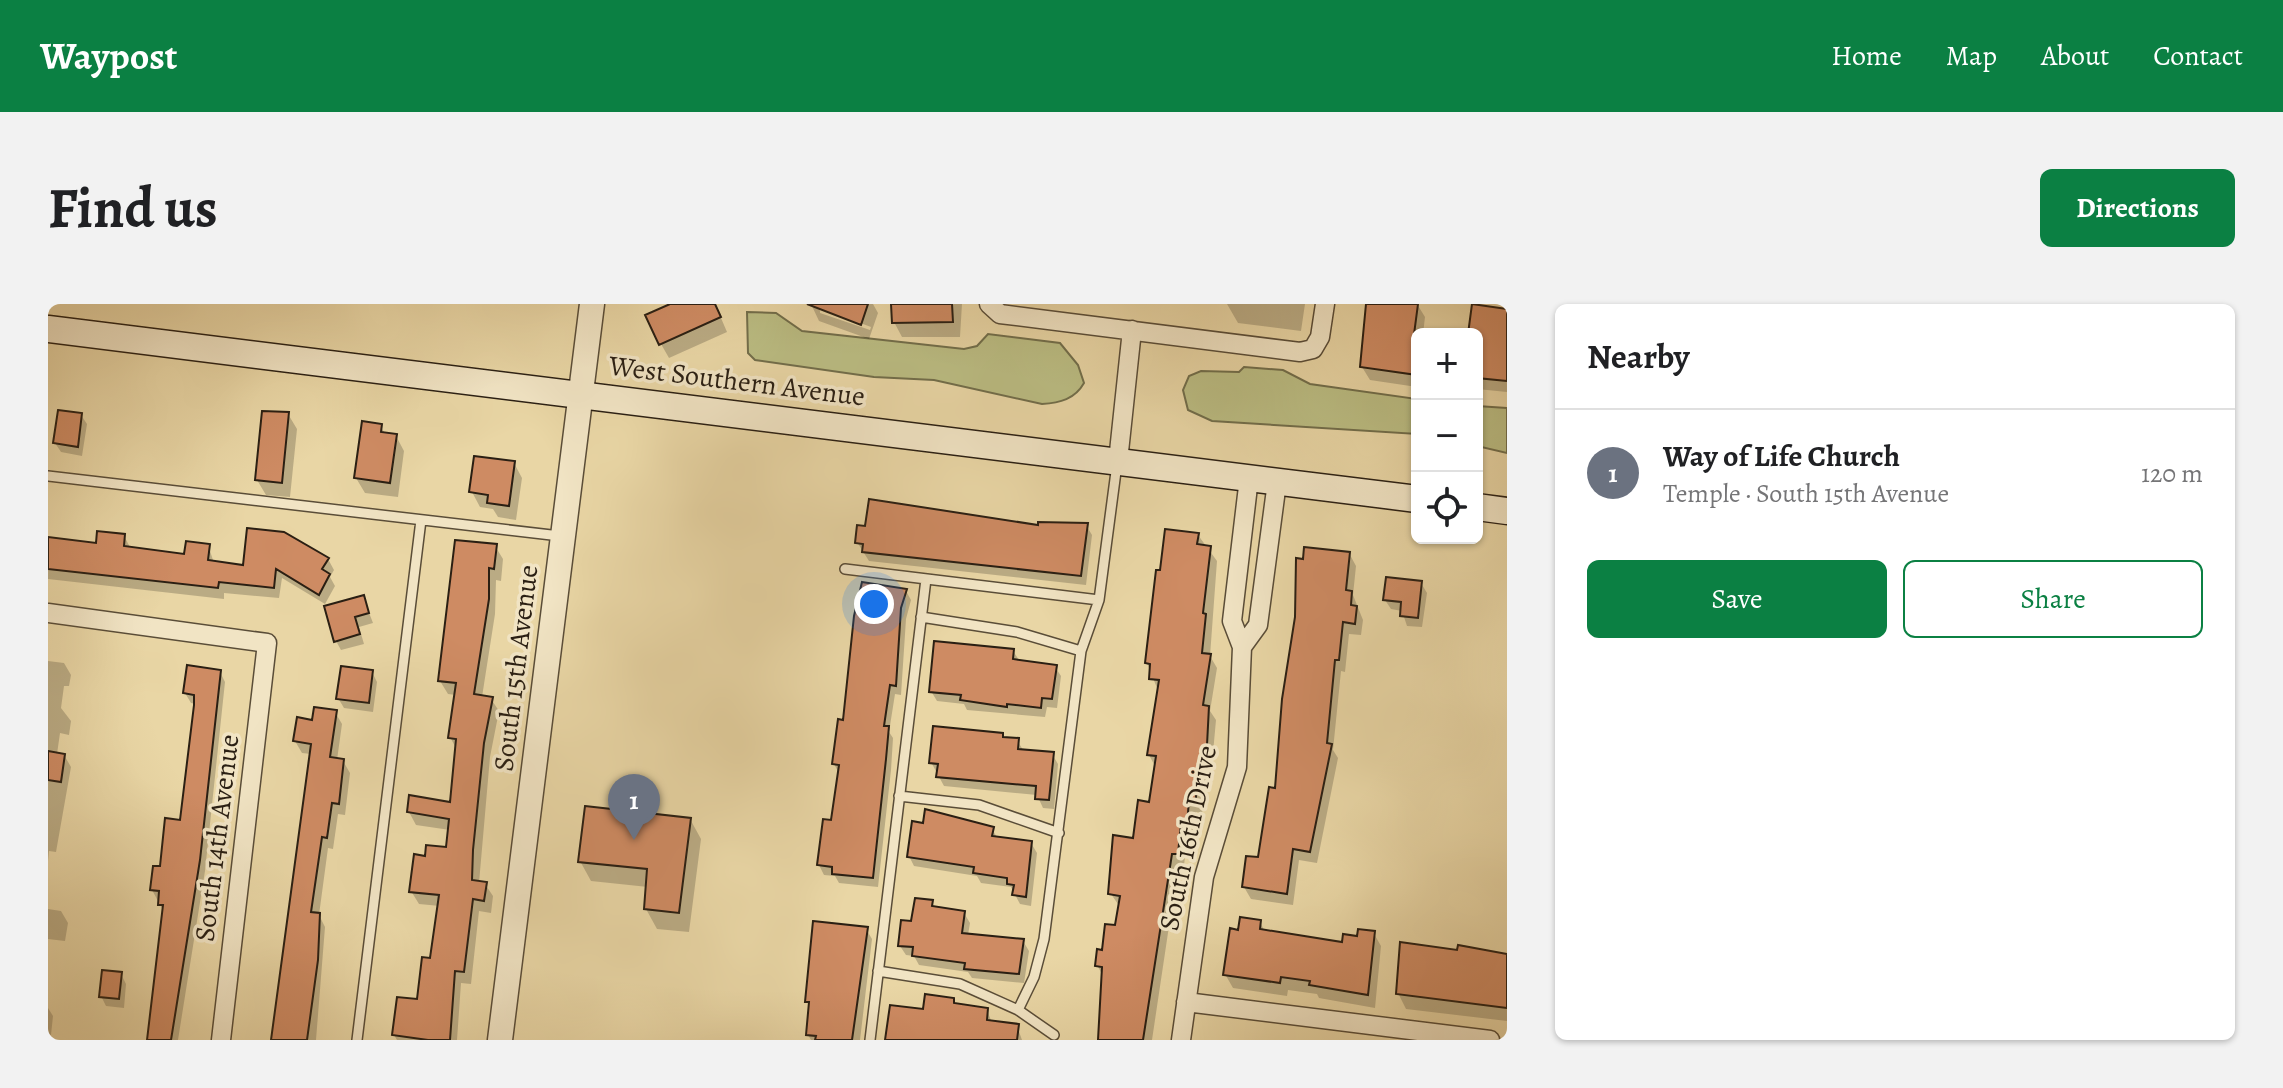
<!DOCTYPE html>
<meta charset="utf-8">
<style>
body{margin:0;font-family:Alegreya,serif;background:#f2f2f2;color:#202124}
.controls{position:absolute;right:24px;top:24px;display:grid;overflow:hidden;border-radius:12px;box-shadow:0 2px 6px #0004}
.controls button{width:72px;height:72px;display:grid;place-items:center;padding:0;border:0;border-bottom:2px solid #e0e0e0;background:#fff;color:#202124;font:40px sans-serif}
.you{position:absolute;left:826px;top:300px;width:28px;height:28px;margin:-20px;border:6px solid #fff;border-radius:50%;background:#1a73e8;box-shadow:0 0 0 12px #1a73e833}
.badge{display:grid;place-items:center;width:52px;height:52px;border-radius:50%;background:#0b8043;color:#fff;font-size:26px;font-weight:700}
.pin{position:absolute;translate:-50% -66px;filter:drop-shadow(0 2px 4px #0008)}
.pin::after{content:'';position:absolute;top:42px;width:28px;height:24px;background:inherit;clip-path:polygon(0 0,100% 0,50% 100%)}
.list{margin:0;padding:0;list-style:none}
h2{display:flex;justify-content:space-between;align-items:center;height:104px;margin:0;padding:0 32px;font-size:34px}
h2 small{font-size:26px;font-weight:400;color:#757577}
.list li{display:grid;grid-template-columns:52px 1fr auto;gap:24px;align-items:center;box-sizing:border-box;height:128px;padding:0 32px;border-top:2px solid #e0e0e0}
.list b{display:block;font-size:30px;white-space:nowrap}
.list p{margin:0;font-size:26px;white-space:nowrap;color:#757577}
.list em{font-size:26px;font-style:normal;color:#757577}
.actions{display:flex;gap:16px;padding:24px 32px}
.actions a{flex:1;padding:18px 0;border:2px solid #0b8043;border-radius:12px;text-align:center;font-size:28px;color:#0b8043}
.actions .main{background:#0b8043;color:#fff}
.icon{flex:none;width:44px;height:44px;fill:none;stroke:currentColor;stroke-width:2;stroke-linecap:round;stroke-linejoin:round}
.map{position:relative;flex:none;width:1459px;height:736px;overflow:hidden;border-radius:12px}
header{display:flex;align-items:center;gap:48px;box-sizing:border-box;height:112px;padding:0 40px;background:#0b8043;color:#fff}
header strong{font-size:38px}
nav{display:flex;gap:44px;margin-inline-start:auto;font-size:28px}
.intro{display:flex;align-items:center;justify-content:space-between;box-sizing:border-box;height:192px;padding:0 48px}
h1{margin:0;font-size:56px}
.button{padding:20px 36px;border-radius:12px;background:#0b8043;color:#fff;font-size:28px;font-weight:700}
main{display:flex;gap:48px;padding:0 48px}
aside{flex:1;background:#fff;border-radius:12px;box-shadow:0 2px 6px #0004}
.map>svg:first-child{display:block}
</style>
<header>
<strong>Waypost</strong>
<nav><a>Home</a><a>Map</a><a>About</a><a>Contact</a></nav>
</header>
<div class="intro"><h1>Find us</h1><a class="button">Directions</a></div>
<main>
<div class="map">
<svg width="1459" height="736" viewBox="0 0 1459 736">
<rect width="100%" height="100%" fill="#e9d6a5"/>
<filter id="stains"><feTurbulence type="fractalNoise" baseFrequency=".0025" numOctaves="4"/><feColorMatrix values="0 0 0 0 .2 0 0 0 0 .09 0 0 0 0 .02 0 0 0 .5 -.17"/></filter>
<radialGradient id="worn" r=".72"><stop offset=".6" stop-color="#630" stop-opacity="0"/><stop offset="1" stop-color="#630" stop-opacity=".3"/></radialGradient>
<path fill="#bbbd83" stroke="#726e4b" stroke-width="2" d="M699,8L728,9L754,27L916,45L929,42L940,30L1012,39L1030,61L1036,79C1027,95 1012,99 994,100L886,76L826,73L707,56L700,49Z
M1196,63L1235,66L1262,80L1369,95V130L1164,117L1140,106L1135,86L1141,72L1153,67L1191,68Z
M1429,102L1459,104V149L1429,142Z"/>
<path fill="#0003" fill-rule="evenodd" d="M627,0H667L679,28L621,54L613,40Z
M763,0H825L830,9L821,35L771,17ZM772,4L823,23L822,26L772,9Z
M845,0H914L912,33H854L846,18Z
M1179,0H1257L1253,27L1190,19Z
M1319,0H1369L1377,13L1375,30H1369V83L1322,76L1314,63Z
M1459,7V88L1429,85V30H1422Z
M240,110L249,125L242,193L218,191L209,176Z
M33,111L39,120L34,152L13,148L7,139Z
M332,122L338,131L348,132L356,147L350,193L317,189L308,174Z
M466,159L474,174L468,216L450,213L445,205L432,203L424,188Z
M1038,221L1044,231L1038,281L821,257L809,238Z
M1150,231L1169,257L1162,352L1169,364L1162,407L1168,416L1163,471H1160L1154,509L1148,508L1145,533L1139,532L1136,562H1130L1104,736H1052L1055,672L1049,661L1069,623L1072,603L1063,590L1103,500L1108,464L1101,451L1111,389L1099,359L1114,268Z
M76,232L83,245L138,253L160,241L166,259L197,263L280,255L286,266L282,273L287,282L277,300L234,274L231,294L176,289V295L0,275V235L50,241Z
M447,242L455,255L453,277L448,276L447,310L434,393L443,395L451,407L442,453L431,579L437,580L445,592L443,609L431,607L423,680L413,679L409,736H349L346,731L371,698L384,656L392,602L371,600L363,587L379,554L400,545L402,526L368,521L361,508L404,500L409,446L402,433L408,391L400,390L392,377Z
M1301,249L1308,262L1305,291L1315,316L1313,331L1301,330L1297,368L1293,367L1285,446L1290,454L1269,559L1251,556L1245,601L1203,595L1196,583L1211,556Z
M1373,279L1379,289L1374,323L1359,322L1354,307L1343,305L1337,296Z
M858,287L863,296L858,315L853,391L847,390L841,428L845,434L843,466L830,583L791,579L787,572L776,571L771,561L785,518L792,471L786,460L797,418Z
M315,293L325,319L311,323L316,340L293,346L288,337Z
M965,347L971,356L1007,363L1013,372L1009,404L999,403L997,413L919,406L916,400L889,397L883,387Z
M0,357L16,359L23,371L21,382H16L13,404L23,417L21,431L12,429L9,450L16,451L23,463L8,548L1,547L0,557Z
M172,368L177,378L157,567L130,736H101L116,608L104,586L134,518L148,400L143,399L137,389Z
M324,368L329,378L325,408L296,404L290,394Z
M287,408L294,420L289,456L295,457L302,469L297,511L290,510L285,545L280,544L271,611L277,623L268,736H225L263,450L254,449L247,437L266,418Z
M954,431L956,435L969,436L975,446L1004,450L1010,460L1006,505L995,504L989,491L896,482L883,458Z
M879,507L944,525L950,535L983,539L989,549L983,602L972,600L963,583L933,579L929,572L866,562L861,552L877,521Z
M642,515L653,535L641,628L609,625L598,605L600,583L543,577L532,557Z
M884,598L887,605L916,609L922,619L920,631L975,637L981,647L976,679L924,674L920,668L871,661L866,652L858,651L852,642L864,619Z
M0,605L13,607L20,619L17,637L0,635Z
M1212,618L1217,628L1296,640L1325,628L1333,642L1327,704L1271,694L1269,690L1240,686L1239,692L1185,684L1177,670L1192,628Z
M818,625L824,635L812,736H763L760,731L762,703L759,697Z
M1411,643L1459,652V717L1358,705L1350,689L1411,649Z
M73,670L78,680L76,704L58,702L53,692Z
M905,696L908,702L939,706L944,719L969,722L974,736H839L876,708Z
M0,704L5,712L3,731L0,730Z"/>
<path fill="#ce8b63" stroke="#2a1f13" stroke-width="2" d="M622,0H667L673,13L611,41L597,11Z
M759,0H820L813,21Z
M843,0H904L905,18L844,19Z
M1318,0H1370L1365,38L1369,39V71L1312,63Z
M1424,0L1459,5V77L1429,74V30H1420Z
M10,106L34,109L30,143L5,139Z
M214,107L241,108L234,179L207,176Z
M314,117L334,120L333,128L349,130L342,179L306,174Z
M426,152L467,157L461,202L439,199L440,191L421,188Z
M821,195L990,221V218L1040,219L1033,272L814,248L815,240L807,239L809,221L817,222Z
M199,224L236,228L281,254L274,265L282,270L271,291L228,265L226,284L171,278L170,284L0,265V233L48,239L49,227L77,230L76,242L136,250L138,237L162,240L160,256L195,261Z
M1117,225L1151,229L1149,240L1163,242L1155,309L1158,310L1154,349L1163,350L1155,401L1161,402L1159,441L1147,497L1141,496L1139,521L1133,520L1130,550H1124L1095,736H1050L1054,663L1047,662L1049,645L1054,646L1057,620L1067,621L1072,592L1060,590L1065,531L1085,534L1090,496L1101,498L1108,452L1099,451L1111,376L1101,375L1102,360L1097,359L1108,266H1112Z
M407,236L449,240L446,265L441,264V295L426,390L445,393L436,439L425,546L424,576L439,578L436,597L425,595L416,668L407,667L402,736H380L344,731L349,693L369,695L374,653L382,654L391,591L361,588L366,550L377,552L378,541L398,543L401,515L359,508L361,491L402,498L408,435L400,434L408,379L390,377Z
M1256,243L1302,248L1298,286L1304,287L1303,301L1309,302L1307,320L1295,318L1291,356H1287L1279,439L1284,440L1262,548L1245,545L1239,590L1194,583L1198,552L1210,553L1221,483L1227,484L1234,395L1247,313L1248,254L1255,255Z
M1338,273L1374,277L1370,314L1352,312L1353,298L1335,296Z
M814,278L859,285L853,304L848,382L842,381L836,422H841L838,455L825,574L784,570V563L769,561L775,515L783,516L791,461L784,460L790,415L795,416L806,312Z
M316,291L321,309L307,313L312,330L286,338L276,302Z
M886,337L966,345L965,355L1009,361L1004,395L994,394L993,404L959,400V403L912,396L913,391L881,388Z
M139,361L173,366L152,556L123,736H99L115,601H110L111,587L102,586L105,562H112L117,514L132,516L146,401V391L135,389Z
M293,362L325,366L321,399L288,395Z
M266,403L289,406L282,453L296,455L291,500L284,499L279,534L274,533L263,608L272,609L270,656L259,736H223L263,440L245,437L249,413L264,416Z
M885,422L955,429V433L971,434L970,445L1006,448L1001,496L987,495L988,482L888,473L890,460L881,459Z
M0,447L17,450L13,478L0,476Z
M537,502L643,514L631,609L596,605L599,565L530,558Z
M877,505L946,523L944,532L984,537L978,593L964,591L966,581L959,580V574L925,569L926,563L859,553L864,517L875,519Z
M867,594L885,596L884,602L917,607L914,629L976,635L971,670L916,665L917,659L864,652L865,643L850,642L853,616L863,617Z
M1192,613L1213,616L1212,625L1294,638L1295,630L1309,632L1310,625L1327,627L1320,691L1261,681L1262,677L1233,673L1232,679L1175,671L1182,624L1190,626Z
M765,617L820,623L804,736H767L768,732L758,731L761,698H757Z
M1352,638L1409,646L1410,641L1459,650V704L1348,690Z
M54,666L74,668L71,695L51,693Z
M877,690L906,694V699L940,704L939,716L971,720L969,736H837L842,701L875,705Z"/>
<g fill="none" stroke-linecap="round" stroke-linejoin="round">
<g stroke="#5a4d38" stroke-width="12">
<path id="service" d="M0,172L512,232
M797,265L1051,296
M873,313L969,328L1033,347
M851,492L931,501L1011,529
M830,667L912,680L970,706L1006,731
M970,706L986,673L996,635L1033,347L1051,296L1069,160
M309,736L373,216
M822,736L878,275"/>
</g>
<g stroke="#5a4d38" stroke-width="21">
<path id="minor" d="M941,0L952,10L1252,48L1265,45L1272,33L1277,0
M1070,157L1084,26
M0,309L219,339L173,736
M1194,343L1210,321L1229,178
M1138,698L1442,736
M1133,736L1156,573L1189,463L1194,343L1184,317L1201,174"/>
</g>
<g stroke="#5a4d38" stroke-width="27">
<path id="tertiary" d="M452,736L544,0"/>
</g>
<g stroke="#2a1f13" stroke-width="29">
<path id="secondary" d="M0,25L1369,195
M1429,203L1459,207"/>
</g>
<use href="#service" stroke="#f1e4c4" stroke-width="9"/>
<use href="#minor" stroke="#f1e4c4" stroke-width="18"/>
<use href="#tertiary" stroke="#f1e4c4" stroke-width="24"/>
<use href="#secondary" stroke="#f1e4c4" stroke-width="26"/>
</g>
<g text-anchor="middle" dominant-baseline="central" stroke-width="7" stroke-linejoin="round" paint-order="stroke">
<g font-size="28" fill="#2a1f13" stroke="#f1e4c4">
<text transform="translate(689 77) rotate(7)">West Southern Avenue</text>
<text transform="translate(468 364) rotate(-83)">South 15th Avenue</text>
<text transform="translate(169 534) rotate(-83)">South 14th Avenue</text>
<text transform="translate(1140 534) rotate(-78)">South 16th Drive</text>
</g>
</g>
<rect width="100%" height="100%" filter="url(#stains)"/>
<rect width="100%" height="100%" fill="url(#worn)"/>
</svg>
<div class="controls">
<button>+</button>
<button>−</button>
<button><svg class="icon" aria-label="locate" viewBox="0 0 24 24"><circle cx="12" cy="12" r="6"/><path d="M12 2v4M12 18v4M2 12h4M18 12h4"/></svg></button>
</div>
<div class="you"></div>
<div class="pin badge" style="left:586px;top:536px;background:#6b7280">1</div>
</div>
<aside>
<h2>Nearby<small></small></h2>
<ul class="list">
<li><span class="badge" style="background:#6b7280">1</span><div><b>Way of Life Church</b><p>Temple · South 15th Avenue</p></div><em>120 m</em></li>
</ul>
<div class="actions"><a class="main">Save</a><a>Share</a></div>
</aside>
</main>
